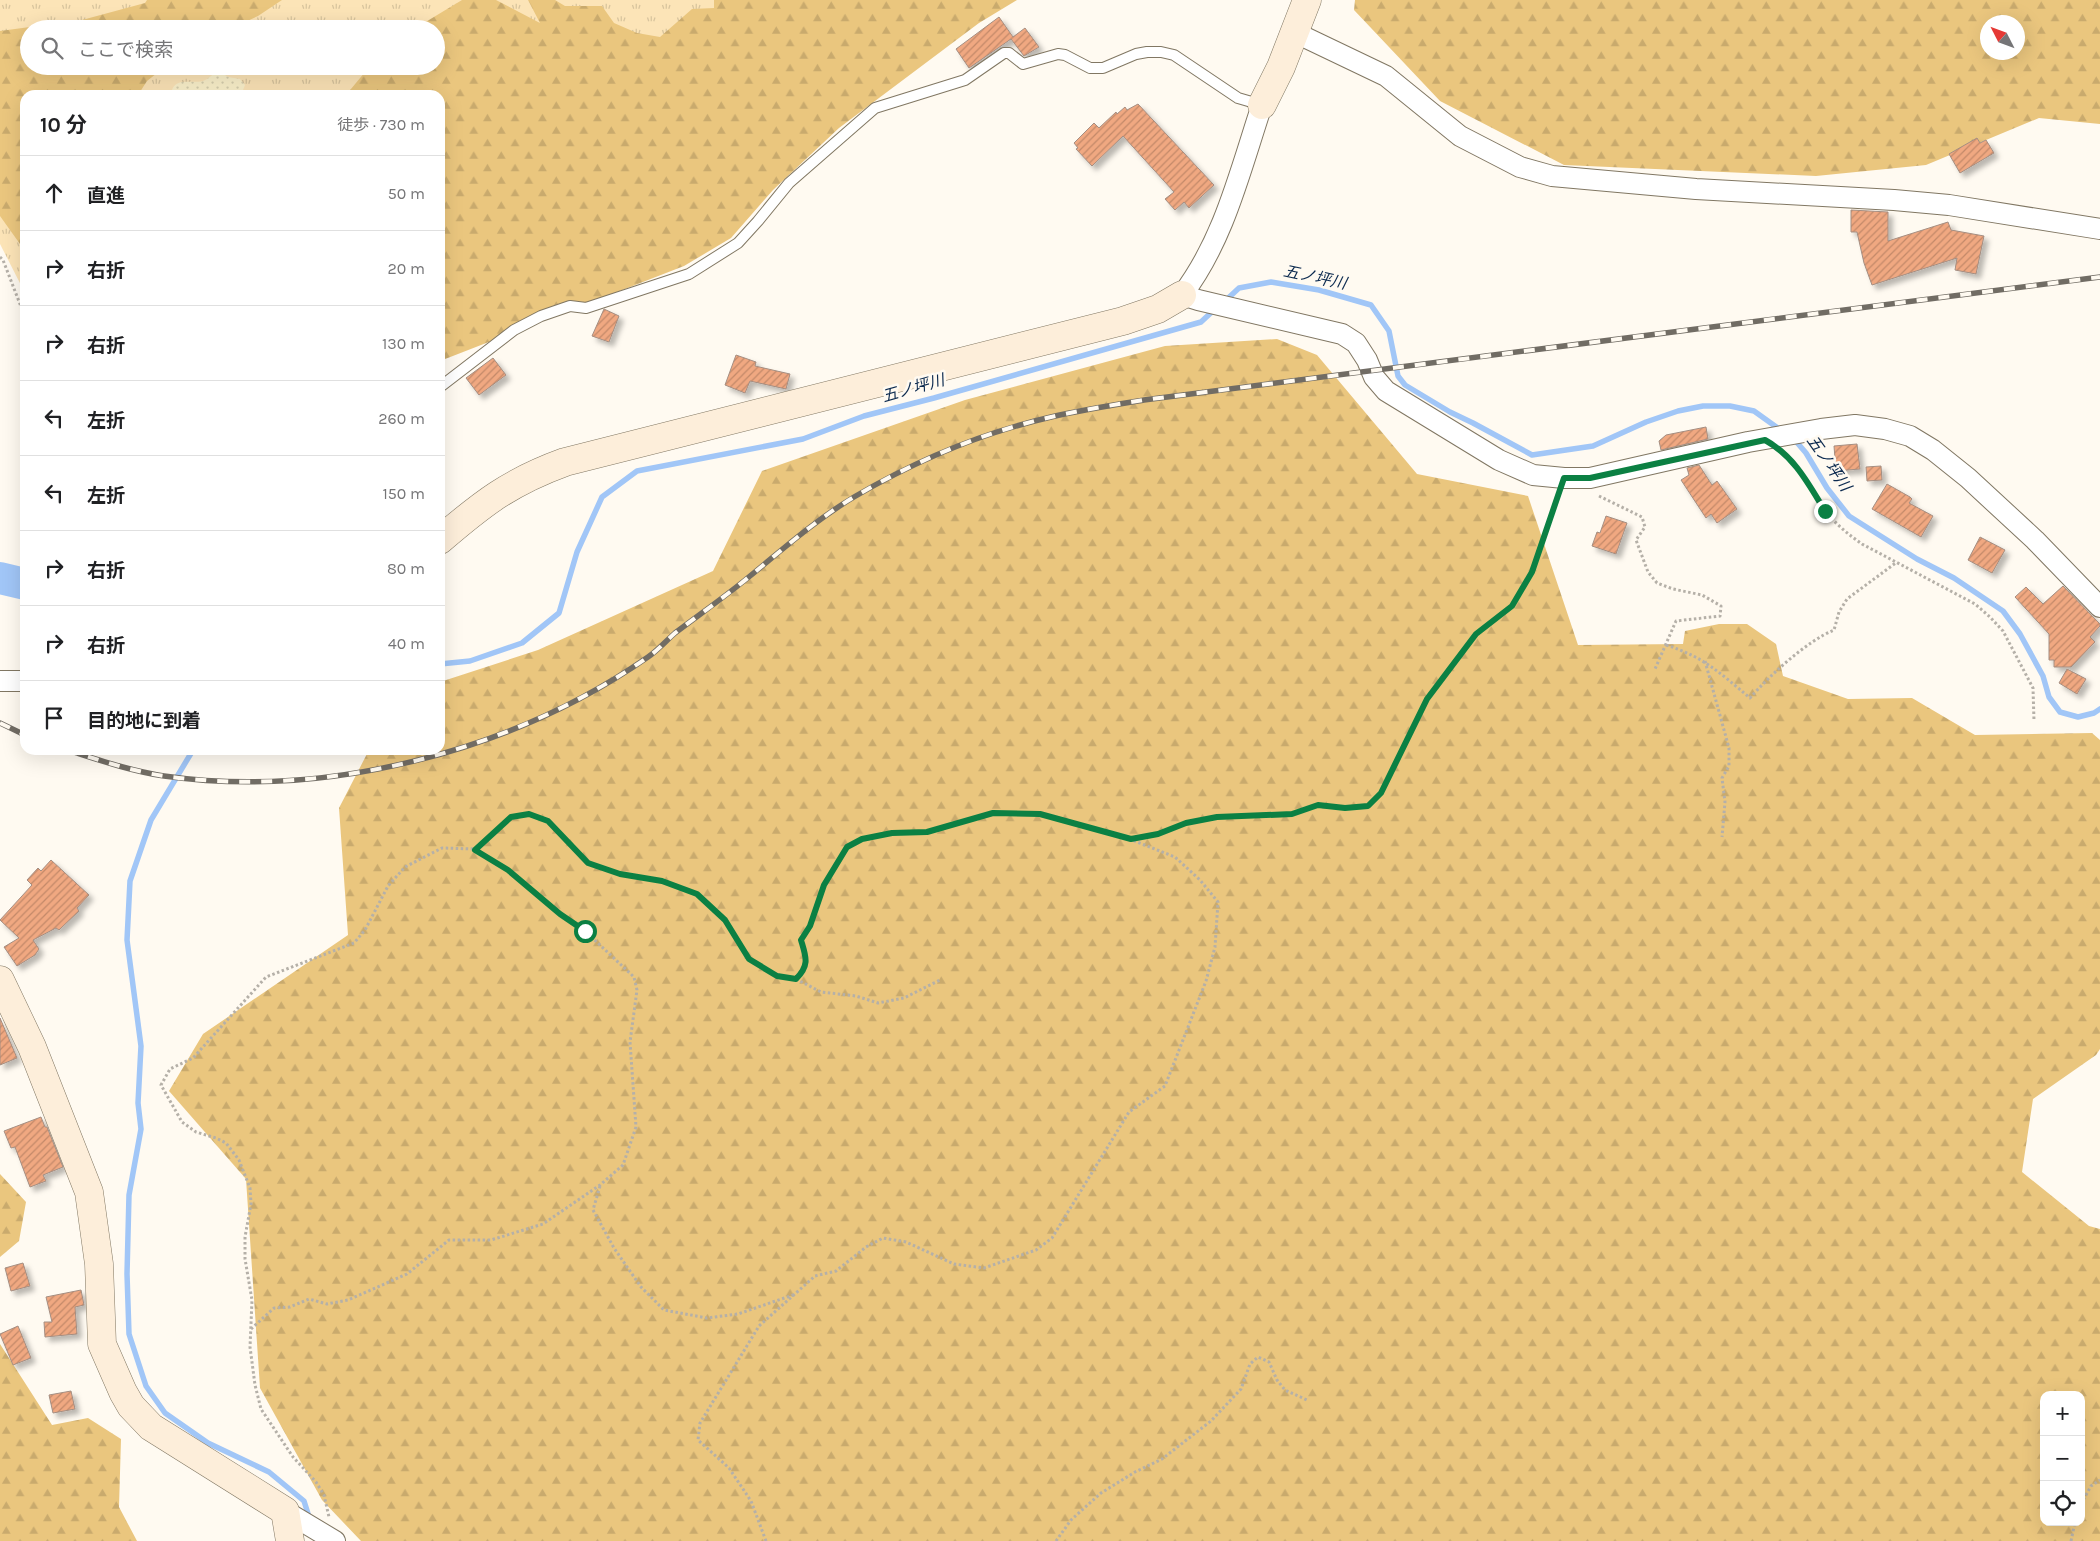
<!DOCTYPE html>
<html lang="ja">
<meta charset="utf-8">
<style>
body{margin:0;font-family:Karla,"Noto Sans JP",sans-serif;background:#f2f2f2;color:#202124}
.controls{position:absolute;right:15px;bottom:15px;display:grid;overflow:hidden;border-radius:10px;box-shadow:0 5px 20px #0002}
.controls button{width:45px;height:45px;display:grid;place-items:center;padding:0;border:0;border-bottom:1px solid #e0e0e0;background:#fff;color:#202124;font:25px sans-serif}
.compass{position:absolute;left:1980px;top:15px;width:45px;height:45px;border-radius:50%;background:#fff;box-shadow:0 5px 20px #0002;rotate:312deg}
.stop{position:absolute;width:15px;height:15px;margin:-11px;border:4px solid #0b8043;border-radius:50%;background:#fff}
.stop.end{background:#0b8043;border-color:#fff;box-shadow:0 1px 5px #0008}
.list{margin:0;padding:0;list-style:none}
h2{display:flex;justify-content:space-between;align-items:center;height:65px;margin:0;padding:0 20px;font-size:21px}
h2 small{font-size:16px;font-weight:400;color:#757577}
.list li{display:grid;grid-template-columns:32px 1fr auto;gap:15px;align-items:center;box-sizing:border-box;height:75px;padding:0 20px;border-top:1px solid #e0e0e0}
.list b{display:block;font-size:19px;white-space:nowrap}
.list em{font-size:16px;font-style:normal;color:#757577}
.icon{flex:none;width:28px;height:28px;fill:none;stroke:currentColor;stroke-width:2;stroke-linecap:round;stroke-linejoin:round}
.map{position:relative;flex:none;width:2100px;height:1541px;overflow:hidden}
.search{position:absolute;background:#fff;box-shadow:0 5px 20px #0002;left:20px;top:20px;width:425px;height:55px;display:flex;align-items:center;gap:12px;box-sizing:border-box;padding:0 18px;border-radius:28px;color:#757577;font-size:19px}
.panel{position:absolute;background:#fff;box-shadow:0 5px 20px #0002;left:20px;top:90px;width:425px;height:665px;border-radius:15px}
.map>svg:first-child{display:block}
</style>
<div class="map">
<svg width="2100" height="1541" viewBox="0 0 2100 1541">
<defs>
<pattern id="grass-tufts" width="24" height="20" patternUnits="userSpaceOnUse" patternTransform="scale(1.25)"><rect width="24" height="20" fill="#fce4b7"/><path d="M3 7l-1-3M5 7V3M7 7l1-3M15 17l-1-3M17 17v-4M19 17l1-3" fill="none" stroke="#d8c49d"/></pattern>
<pattern id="forest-firs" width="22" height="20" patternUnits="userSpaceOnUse" patternTransform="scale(1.25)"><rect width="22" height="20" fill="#eac67e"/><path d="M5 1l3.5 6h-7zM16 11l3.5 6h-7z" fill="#c9aa6d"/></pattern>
<pattern id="sand-dots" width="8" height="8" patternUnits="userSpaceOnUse" patternTransform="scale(1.25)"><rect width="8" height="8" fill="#fbf1cb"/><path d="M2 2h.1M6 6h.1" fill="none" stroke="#d7cfae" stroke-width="1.8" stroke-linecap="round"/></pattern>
<pattern id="building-hatch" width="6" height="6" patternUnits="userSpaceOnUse" patternTransform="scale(1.25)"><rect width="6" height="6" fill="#f0a881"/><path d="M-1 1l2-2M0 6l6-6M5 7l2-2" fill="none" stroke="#c38969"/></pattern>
<filter id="shadow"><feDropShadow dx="4.5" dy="4.5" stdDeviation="2.5" flood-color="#0004"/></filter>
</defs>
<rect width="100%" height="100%" fill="#fffaf1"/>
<path fill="url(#grass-tufts)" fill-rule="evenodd" d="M0,0H762L657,100L440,95H25V293L0,244ZM29,29H436V66H29Z"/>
<path fill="url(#forest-firs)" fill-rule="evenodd" d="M147,0H282L258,16L230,29H29V66H166L147,81L138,95H25V251L0,216V31L82,20L145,3Z
M462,0H496L540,23L528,0H555L565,6H602L614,23L637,33L660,37L692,9L714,8V0H1017L979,23L839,128L773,190L731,238L684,266L440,361V95H346L370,66H436V29H414Z
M1355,0H2100V124L2039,118L1926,165L1816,176L1564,165L1440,101L1354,10ZM1988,22H2018V52H1988Z
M1277,339L1317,355L1417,474L1528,496L1578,645L1683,644L1685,631L1719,624H1747L1776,644L1783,676L1848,699L1912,698L1975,735L2092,733L2100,740V1049L2096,1055L2033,1099L2022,1172L2089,1226L2100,1229V1541H361L322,1500L260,1388L246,1179L169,1091L203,1034L348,935L339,808L369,750H440V682L538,650L713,571L762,471L965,400L1165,346ZM2044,1395H2081V1522H2044Z
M0,1174L26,1202L19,1241L0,1257Z
M0,1344L52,1425L88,1418L121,1439L119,1507L137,1541H0Z"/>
<path fill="url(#sand-dots)" d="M219,71L228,77L240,79L245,85L241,95H171C173,76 190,84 203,81C209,79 213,73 219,71Z"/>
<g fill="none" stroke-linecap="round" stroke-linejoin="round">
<path stroke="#a1c6f7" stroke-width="5.5" d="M1224,302L1239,288L1271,282L1319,290L1371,305L1389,331L1398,376L1405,385L1450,412L1473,423L1532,455L1593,446L1646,422L1678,411L1703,406H1730L1754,411L1782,431
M1794,439L1806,453L1827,488L1849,516L1917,559L1954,578L2003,611L2020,634L2043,676L2049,697L2060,712L2078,717L2094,713L2100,709
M440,664L470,661L522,643L559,613L577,552L602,497L637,471L803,439L864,416L934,398L1201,322L1215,309
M193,750L151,820L130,881L127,940L141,1046L138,1103L141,1129L129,1195L127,1274L129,1334L146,1386L165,1413L208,1443L269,1472L304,1501L310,1520"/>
<path stroke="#a1c6f7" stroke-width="32" d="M0,578L25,584"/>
</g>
<path fill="url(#building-hatch)" stroke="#a48e82" filter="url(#shadow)" d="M999,17L1013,37L1025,28L1039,47L1024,56L1011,39L969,68L956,49Z
M1138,104L1214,185L1189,208L1184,202L1175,210L1165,199L1174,192L1123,136L1092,166L1076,149L1078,148L1074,143L1094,123L1099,128L1116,112L1117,114L1125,107L1127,110Z
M1977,138L1980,143L1986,140L1994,153L1960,173L1949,154Z
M1851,210L1888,212V241L1948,222L1951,230L1984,236L1976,274L1955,270L1957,258L1872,285L1864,263L1857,232H1851Z
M604,309L619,316L609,342L592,336Z
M736,355L756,362L755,366L790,374L786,389L750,381L745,393L725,385Z
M493,358L506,375L479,395L466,378Z
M1706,427L1708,439L1661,450L1659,441L1666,435Z
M1857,444L1860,469L1836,471L1834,446Z
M1699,465L1712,485L1717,481L1737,509L1717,523L1711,514L1706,518L1681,480L1689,475L1687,468Z
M1881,466L1882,480L1867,481L1866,467Z
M1887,484L1910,497L1912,499L1909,503L1933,516L1921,537L1872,509Z
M1606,516L1627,523L1616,554L1592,546L1597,532L1600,533Z
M1980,537L2005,550L1992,573L1968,560Z
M2063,586L2100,624V626L2090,637L2095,642L2071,667H2054V660H2049V634L2015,597L2026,587L2043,604Z
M2067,669L2086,679L2077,694L2059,683Z
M51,860L89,895L77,908L79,911L59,930L56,928L33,940L39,949L35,955L17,966L4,947L19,938L0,920L32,885L27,880L38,868L41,871Z
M0,1018L17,1058L0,1065Z
M41,1117L45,1127H47L63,1167L43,1175L46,1181L30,1187L15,1147L11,1148L4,1131Z
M23,1263L30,1286L11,1291L5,1268Z
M81,1290L84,1305L75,1307L77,1334L45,1337L44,1322H52L46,1297Z
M18,1326L31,1358L13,1365L0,1334Z
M71,1391L75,1409L53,1413L49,1395Z"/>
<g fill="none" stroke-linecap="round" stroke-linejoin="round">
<g stroke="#817763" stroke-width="12">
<path id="lane" d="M440,387L514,330L541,316L570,306L586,308L689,274L738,243L758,221L789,183L875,108L965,80L1004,53H1009L1023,64L1058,54L1065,55L1090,68H1103L1136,54L1147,52H1161L1174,55L1238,98L1262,105"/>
</g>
<g stroke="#817763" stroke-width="22">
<path id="street" d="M1294,32L1386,76L1460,136L1520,167L1552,176L1696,189L1894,200L1949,205L2100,229
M1262,105C1240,171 1224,240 1182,295L1198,300L1342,334L1356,343L1367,360L1374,377L1386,391L1499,460L1533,475L1564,478H1590L1748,442L1821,429L1855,425L1885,429L1910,436L1933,450L1968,478L2035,540L2100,607
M0,681H25
M285,1511L335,1541"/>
</g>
<g stroke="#817763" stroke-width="29">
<path id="secondary" d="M1262,105L1281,67L1307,0
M440,540C483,503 510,482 565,462L1123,321L1158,309L1182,295
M0,980L32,1047L89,1192L99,1264L102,1344L123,1392L131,1406L151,1427L285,1511L290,1541"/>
</g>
<path stroke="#b5b0a8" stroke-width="3" stroke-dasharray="2.5 2.5" stroke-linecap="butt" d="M0,257L3,260L25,317
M1785,453C1802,470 1810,491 1825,510C1834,523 1849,535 1862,544L1975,604L1990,617L2003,631L2033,688L2034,721
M1599,496L1642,517L1645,527L1636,540L1648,572L1657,583L1673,589L1702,595L1721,606L1720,616L1676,621L1655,669
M1666,645C1704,657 1720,673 1750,698C1770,675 1807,641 1834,630L1839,612L1847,599L1897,562
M1705,661L1729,748V766L1722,778L1725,802L1722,837
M475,849L511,817L529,814L548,821L588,863L620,874L662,881L697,894L725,920L749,959L777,975L796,979C810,965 806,958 801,940L810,925L824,885L847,847L862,839L892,833L927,832L993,813L1040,814L1131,839L1158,834L1186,823L1217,817L1292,814L1318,805L1345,808L1368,806L1381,793L1427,699L1476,634L1512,606L1532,572L1558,495
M796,979L821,992L856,996L878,1003L904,998L940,980
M600,1186L593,1210L614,1248L641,1287L664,1310L707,1318L738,1314L793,1295
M251,1329L274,1308L290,1307L309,1299L327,1304L348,1300L407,1274L449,1240H491L543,1224L600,1185L623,1165L636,1127L630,1042L637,990L634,977L585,931L560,914L508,870L475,849L442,848L405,867L388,886L365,930L354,943L266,977L193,1058L170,1069L161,1085L182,1122L196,1132L216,1138L226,1143L239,1160L250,1188L251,1204L245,1237V1259L252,1300L250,1347L255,1385L261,1409L293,1457L316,1482L324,1495L329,1517
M2081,1504L2091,1486L2100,1480
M766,1541L751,1501L729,1468L698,1440L700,1423L759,1326L815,1276L836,1271L866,1247L883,1238L906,1242L954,1264L984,1268L1036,1250L1052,1238L1129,1112L1165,1086L1206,981L1215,947L1218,902L1200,880L1175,857L1132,840
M1056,1541L1071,1520L1101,1493L1135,1472L1162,1459L1211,1421L1241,1389L1250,1364L1258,1357L1269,1362L1277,1380L1285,1390L1307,1400
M2071,1541L2075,1522"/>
<use href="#lane" stroke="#fff" stroke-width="10"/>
<use href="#street" stroke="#fff" stroke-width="20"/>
<use href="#secondary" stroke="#fdeeda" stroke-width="28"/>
<g stroke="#716c64" stroke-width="5.5">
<path id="rail" d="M0,723L25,735
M67,750C99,760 131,771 164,776C328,799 513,751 648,657C658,650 666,641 675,633C700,614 726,596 750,576C783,549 817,519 854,497C915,461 981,433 1051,417C1081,410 1113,405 1144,400L2100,277"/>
</g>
<use href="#rail" stroke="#fffaf1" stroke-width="4" stroke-dasharray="11" stroke-linecap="butt"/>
</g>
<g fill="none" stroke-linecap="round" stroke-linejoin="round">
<path stroke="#0b8043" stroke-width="6" d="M585,931L560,914L508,870L475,850L511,817L529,814L548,821L588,863L620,874L662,881L697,894L725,920L749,959L777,976L796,979C810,965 806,957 801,940L810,926L824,885L847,847L862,839L892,833L927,832L993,813L1040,814L1131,839L1158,834L1186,823L1217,817L1292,814L1318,805L1345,808L1368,806L1381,793L1427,699L1476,634L1512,606L1532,572L1564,478H1590L1765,440C1794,456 1808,483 1825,511"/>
</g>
<g text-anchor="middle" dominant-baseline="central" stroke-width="5" stroke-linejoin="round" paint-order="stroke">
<g font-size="16" font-style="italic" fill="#0c2a4f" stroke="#fffaf1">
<text transform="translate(1315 277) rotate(12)">五ノ坪川</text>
<text transform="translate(913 388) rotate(-16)">五ノ坪川</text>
<text transform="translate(1829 463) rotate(55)">五ノ坪川</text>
</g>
</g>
</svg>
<div class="controls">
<button>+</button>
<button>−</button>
<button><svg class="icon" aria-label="locate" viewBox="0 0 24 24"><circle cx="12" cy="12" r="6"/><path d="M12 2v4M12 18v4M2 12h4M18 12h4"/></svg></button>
</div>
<svg class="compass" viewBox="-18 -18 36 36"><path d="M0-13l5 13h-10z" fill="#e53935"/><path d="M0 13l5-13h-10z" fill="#757577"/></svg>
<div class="stop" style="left:585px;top:931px"></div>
<div class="stop end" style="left:1825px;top:511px"></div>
<div class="search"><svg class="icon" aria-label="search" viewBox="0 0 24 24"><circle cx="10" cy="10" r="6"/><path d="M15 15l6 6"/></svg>ここで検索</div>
<section class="panel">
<h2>10 分<small>徒歩 · 730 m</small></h2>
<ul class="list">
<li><svg class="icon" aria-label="ahead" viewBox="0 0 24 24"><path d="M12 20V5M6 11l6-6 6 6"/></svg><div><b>直進</b></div><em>50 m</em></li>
<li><svg class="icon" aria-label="right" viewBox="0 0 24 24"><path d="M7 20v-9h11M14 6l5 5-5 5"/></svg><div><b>右折</b></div><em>20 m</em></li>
<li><svg class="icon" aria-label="right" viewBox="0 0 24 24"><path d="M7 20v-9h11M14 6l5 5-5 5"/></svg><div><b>右折</b></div><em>130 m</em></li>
<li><svg class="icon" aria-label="left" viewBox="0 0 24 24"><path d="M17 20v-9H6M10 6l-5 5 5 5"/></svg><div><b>左折</b></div><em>260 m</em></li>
<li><svg class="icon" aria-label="left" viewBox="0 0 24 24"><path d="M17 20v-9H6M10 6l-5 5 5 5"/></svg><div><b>左折</b></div><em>150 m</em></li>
<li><svg class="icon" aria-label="right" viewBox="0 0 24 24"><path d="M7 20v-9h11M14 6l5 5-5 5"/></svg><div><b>右折</b></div><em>80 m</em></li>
<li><svg class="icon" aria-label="right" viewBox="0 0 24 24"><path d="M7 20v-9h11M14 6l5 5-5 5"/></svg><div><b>右折</b></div><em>40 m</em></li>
<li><svg class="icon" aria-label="arrive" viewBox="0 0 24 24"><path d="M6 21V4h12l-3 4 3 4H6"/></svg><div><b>目的地に到着</b></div></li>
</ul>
</section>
</div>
